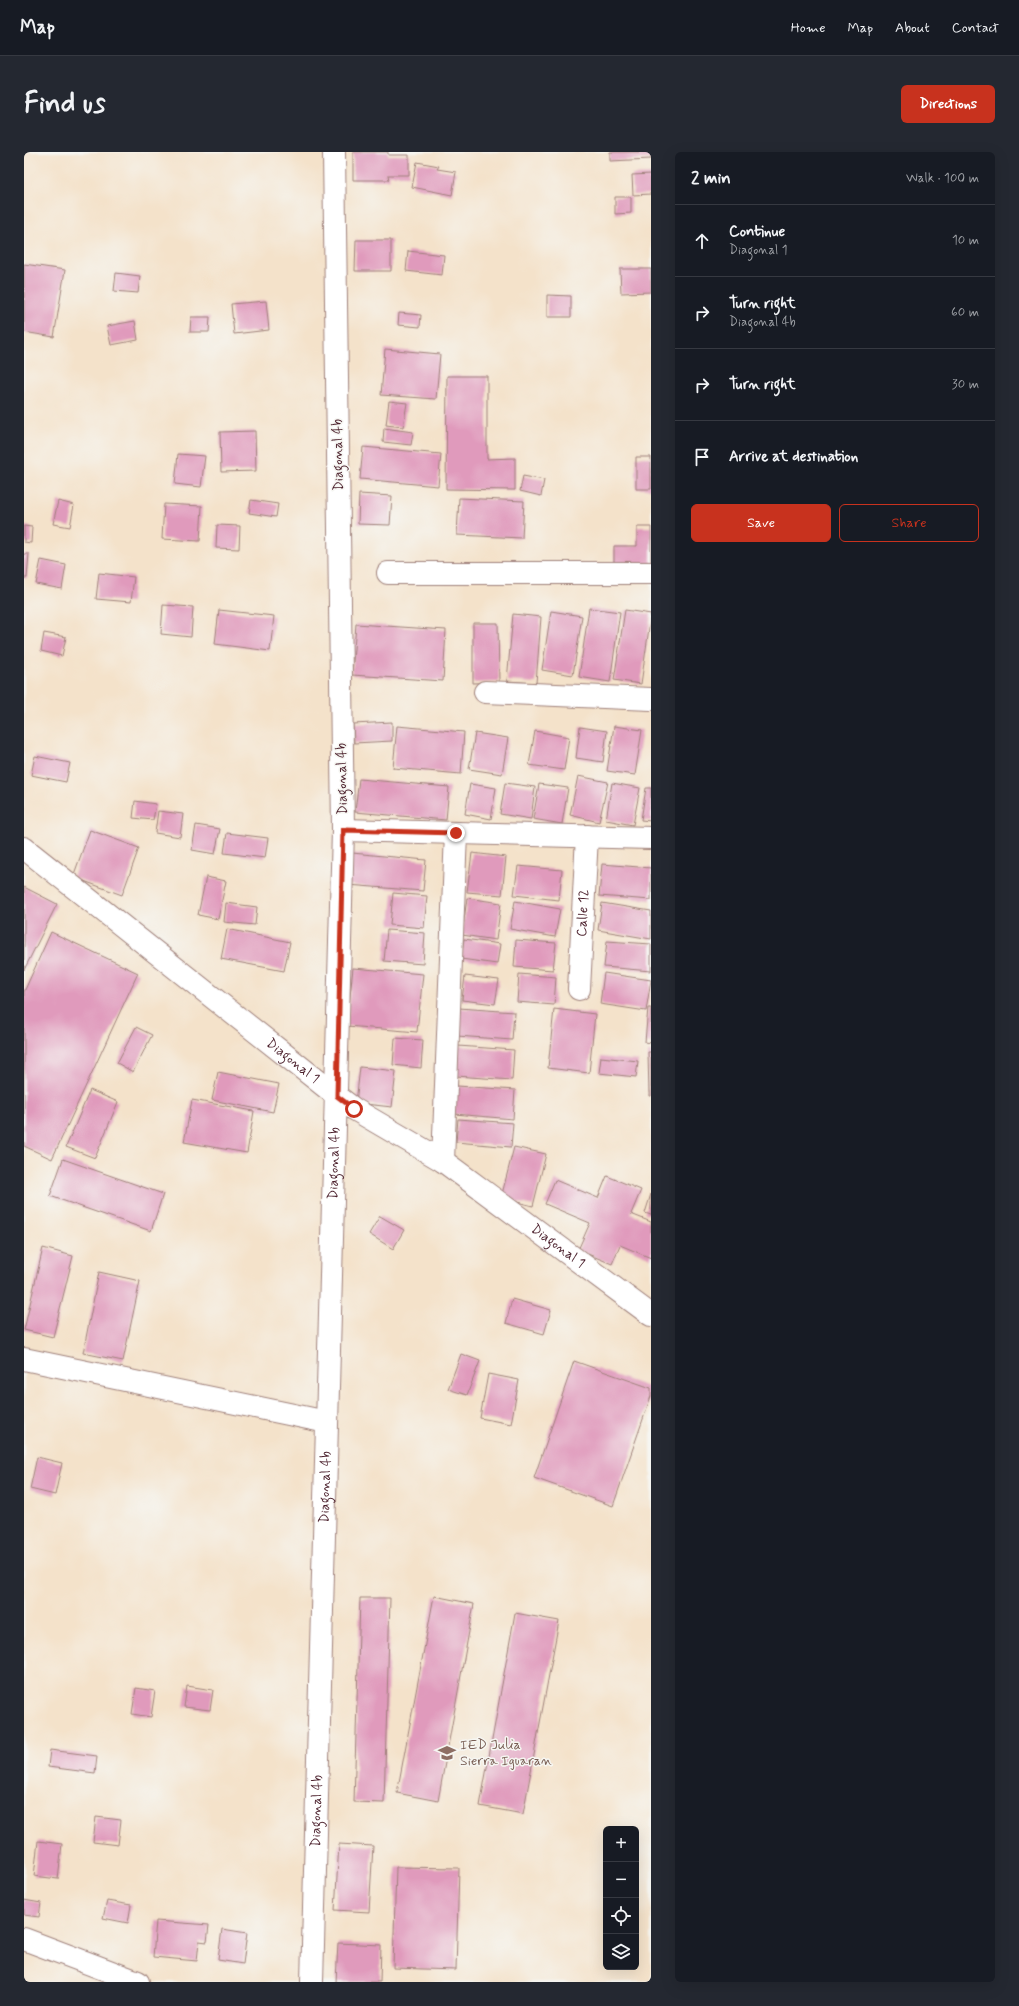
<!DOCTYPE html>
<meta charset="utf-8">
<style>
body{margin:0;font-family:Mynerve,sans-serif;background:#242831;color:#f1f3f6}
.controls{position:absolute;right:12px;bottom:12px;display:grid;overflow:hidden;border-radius:6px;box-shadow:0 4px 16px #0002}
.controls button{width:36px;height:36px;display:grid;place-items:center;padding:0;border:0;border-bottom:1px solid #363941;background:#171b24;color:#f1f3f6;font:20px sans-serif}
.stop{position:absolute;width:12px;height:12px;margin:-9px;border:3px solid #c8321e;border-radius:50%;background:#fff}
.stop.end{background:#c8321e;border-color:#fff;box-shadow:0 1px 4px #0008}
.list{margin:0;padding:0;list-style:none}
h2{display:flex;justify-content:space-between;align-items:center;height:52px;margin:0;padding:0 16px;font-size:17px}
h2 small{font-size:13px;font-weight:400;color:#9ea1a6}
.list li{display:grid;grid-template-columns:26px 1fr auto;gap:12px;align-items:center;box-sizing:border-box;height:72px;padding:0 16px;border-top:1px solid #363941}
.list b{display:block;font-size:15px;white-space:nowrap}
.list p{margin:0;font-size:13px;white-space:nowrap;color:#9ea1a6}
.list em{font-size:13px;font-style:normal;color:#9ea1a6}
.actions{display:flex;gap:8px;padding:12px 16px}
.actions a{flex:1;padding:9px 0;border:1px solid #c8321e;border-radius:6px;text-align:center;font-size:14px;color:#c8321e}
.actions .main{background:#c8321e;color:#fff}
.icon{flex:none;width:22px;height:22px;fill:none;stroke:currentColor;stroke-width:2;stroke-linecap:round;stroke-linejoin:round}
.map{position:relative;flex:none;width:627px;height:1830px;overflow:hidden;border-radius:6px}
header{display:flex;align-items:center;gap:24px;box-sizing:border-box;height:56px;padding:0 20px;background:#171b24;border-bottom:1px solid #363941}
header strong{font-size:19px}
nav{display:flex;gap:22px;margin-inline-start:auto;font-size:14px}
.intro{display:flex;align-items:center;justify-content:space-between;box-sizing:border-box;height:96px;padding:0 24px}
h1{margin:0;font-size:28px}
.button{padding:10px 18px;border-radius:6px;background:#c8321e;color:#fff;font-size:14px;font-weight:700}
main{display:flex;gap:24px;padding:0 24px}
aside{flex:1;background:#171b24;border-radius:6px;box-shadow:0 4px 16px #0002}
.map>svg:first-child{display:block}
</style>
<header>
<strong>Map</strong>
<nav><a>Home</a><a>Map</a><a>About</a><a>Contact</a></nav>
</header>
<div class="intro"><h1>Find us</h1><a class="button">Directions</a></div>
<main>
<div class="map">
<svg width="627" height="1830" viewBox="0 0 627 1830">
<rect width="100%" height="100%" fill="#f6f6f2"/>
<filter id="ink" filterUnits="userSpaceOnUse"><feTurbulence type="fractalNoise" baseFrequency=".025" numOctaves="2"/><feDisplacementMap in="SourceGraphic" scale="8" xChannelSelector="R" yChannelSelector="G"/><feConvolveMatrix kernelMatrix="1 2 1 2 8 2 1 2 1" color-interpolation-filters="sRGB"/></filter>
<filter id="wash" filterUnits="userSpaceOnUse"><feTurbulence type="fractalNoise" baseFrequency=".012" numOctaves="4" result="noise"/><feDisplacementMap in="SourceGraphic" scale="16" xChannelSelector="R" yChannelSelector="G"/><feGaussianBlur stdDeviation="0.9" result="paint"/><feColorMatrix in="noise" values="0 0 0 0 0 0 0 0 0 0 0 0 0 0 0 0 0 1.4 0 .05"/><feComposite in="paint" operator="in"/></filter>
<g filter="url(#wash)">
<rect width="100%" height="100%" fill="#f4e2ca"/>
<g id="blocks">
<path fill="#e09abc" d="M329,0H364V3H385V23H364L365,28H329Z
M586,0H627V7L586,9Z
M393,10L415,14L413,17L432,20L428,43L388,35Z
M627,22V42L609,43L608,23Z
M591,45H607V61L591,62Z
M332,88H367V119H331Z
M384,99L420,103L418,123L382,119Z
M0,112L41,118L30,185L0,180Z
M596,117H627V140L597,141Z
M92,121L116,124L114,141L90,139Z
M523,143L547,144V165H523Z
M242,149L245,178L210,182L207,152Z
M375,161L397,163L396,175L374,173Z
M167,165H186L185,180H166Z
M111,169L114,188L87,193L83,174Z
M361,197L416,202L412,247L357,243Z
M423,224H463V307L491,306V338L422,337Z
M365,249L383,251L379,275L362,273Z
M360,276L389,280L387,293L359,290Z
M231,279L232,319L197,320L196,280Z
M339,295L417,302L414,334L336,327Z
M154,302L181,304L177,335L151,332Z
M612,305H627V337H612Z
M499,324L520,328L517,344L496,339Z
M335,342L368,344L366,373L334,372Z
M435,346L500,349L498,386L433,383Z
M227,348L254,352L252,365L225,361Z
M34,349L50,353L46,375L29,372Z
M140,352L178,354L176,389L138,387Z
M193,373L216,374L215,397L192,396Z
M0,374L8,375L7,391L0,390Z
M613,375H627V414H590V394H613Z
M0,402H5L3,426H0Z
M17,408L42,413L38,437L12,432Z
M75,421L110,425L107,450L72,447Z
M139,453L169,455L167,485L137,482Z
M565,456L596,460L586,530L555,525Z
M195,458L250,464L246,499L191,492Z
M601,458L627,462L617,532L590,528Z
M527,459L558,464L549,523L518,518Z
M489,462L517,465L512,531L483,529Z
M449,471H474L475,530L449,531Z
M332,472L422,478L419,529L328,523Z
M20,481L42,485L38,504L17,499Z
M368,570V589L330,591L329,572Z
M373,574L440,580L437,622L369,616Z
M590,574L618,578L611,623L583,619Z
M556,575L583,579L579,610L552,606Z
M511,579L545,585L540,618L505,613Z
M451,581L484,586L478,622L445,617Z
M11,604L46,611L42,630L7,623Z
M554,624L584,630L575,670L546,663Z
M335,627L425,635L422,668L331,660Z
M481,631L511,635L507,667L476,662Z
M588,631L616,636L609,673L582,668Z
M446,632L472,636L467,667L441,662Z
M515,632L544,636L538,672L509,667Z
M622,636H627V669L617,668Z
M111,649L132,652L129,668L109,666Z
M134,659L159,662L156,685L131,681Z
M172,673L196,677L191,702L168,698Z
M66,678L115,696L98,743L49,725Z
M203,681L244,686L241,706L200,701Z
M328,701L402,708L399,739L324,733Z
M448,701L482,705L478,743L443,740Z
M578,712L627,716V748L575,744Z
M494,714L538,718L535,748L490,743Z
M182,725L202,729L194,767L174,763Z
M0,735L33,752L0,818Z
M369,741L403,744L400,776L366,773Z
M443,746L477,751L472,788L438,783Z
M491,749L536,757L531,785L486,777Z
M202,751L233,755L231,773L200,770Z
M578,751L627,759V787L574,778Z
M203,777L266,790L260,819L197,807Z
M363,778L401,781L399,812L360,809Z
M27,780L114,821L28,1007L0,994V840Z
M440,787L476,792L473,812L437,807Z
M492,788L532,791L529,818L490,815Z
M583,789L627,792V819L580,815Z
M329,816L399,822L393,880L323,874Z
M580,821L627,828L622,859L576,852Z
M495,822L532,825L530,853L493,850Z
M441,824L475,828L471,852L438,848Z
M435,856L490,860L488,888L433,884Z
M624,856H627V891L621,890Z
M530,857L571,862L565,921L524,916Z
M112,875L128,883L109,920L93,911Z
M371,886L399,888L397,916L369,913Z
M434,894L490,898L488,928L432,924Z
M624,900H627V944H625Z
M577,905L614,909L612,925L575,921Z
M336,915L372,919L368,955L332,951Z
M194,920L255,932L249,960L188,948Z
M433,934L491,938L489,967L430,962Z
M66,938L94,950L71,1006L42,995Z
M168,948L230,959L223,1001L160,990Z
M434,967L489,971L487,995L432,990Z
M490,995L522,1002L509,1054L477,1046Z
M39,1007L139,1042L127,1079L26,1044Z
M583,1024L617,1038L607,1062L627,1070V1106L596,1093L588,1112L554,1098L566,1071L521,1052L531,1028L574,1046Z
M627,1042V1063L621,1061Z
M356,1064L380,1078L369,1097L345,1082Z
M19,1096L49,1104L29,1185L0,1178Z
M75,1120L116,1129L99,1209L59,1201Z
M488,1147L527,1158L520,1182L482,1171Z
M437,1202L456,1209L443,1243L424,1237Z
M550,1209L627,1236V1244L589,1354L510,1326Z
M464,1222L495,1228L487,1272L456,1266Z
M13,1305L38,1311L31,1343L6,1337Z
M410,1444L450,1452L414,1649L373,1641Z
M336,1446H366L360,1651L330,1650Z
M491,1461L535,1469L499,1662L456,1654Z
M163,1534L189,1538L186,1558L160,1555Z
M112,1536L131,1539L127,1565L108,1562Z
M26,1598L73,1604L71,1621L24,1615Z
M72,1665L97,1668L94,1693L69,1690Z
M14,1689L38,1692L34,1727L10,1724Z
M315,1692L349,1694L345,1760L311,1758Z
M372,1715L435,1716L432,1818L369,1816Z
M0,1748L17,1751L15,1765L0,1763Z
M83,1749L107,1753L104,1771L79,1766Z
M132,1769L185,1773L183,1790L175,1789L173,1809L129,1805Z
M198,1777L223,1781L219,1812L194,1808Z
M314,1791L357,1793L356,1830H312Z"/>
</g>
</g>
<g filter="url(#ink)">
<use href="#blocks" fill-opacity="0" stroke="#9f807a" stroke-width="1"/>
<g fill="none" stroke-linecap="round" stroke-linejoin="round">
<g stroke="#9f807a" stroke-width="24">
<g id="street">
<path d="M364,421H627"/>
<path d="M461,540L627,547"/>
<path d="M319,678L627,686"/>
<path id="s1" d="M0,696L313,944L330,957L419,1009L627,1163"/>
<path id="s2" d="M555,837L563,684"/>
<path d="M419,1009L432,681"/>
<path d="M0,1207L303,1270"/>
<path d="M0,1787L114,1830"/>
<path id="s3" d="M288,1830L319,678L310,0"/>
</g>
</g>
<use href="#street" stroke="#fff" stroke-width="22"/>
</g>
</g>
<g fill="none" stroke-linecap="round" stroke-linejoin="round" filter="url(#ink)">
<path stroke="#c8321e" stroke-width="5" d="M330,957L313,944L319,678L432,681"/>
</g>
<defs>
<g id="school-bare" transform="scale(1.38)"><path d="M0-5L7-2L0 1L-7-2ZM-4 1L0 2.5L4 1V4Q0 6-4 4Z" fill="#8d6e63" stroke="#f6f6f2" stroke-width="2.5" paint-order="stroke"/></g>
</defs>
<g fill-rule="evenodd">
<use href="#school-bare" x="423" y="1601"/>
</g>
<g text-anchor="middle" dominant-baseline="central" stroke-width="3" stroke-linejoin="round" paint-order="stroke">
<g font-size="14" fill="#4a1f2b" stroke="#f6f6f2">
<text transform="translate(314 303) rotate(-91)">Diagonal 4b</text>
<text transform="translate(318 627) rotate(-91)">Diagonal 4b</text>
<text stroke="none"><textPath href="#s2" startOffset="76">Calle 12</textPath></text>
<text stroke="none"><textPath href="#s1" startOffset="343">Diagonal 1</textPath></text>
<text stroke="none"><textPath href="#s3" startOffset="819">Diagonal 4b</textPath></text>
<text stroke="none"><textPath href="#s1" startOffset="667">Diagonal 1</textPath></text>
<text stroke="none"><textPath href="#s3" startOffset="495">Diagonal 4b</textPath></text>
<text stroke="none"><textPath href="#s3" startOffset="171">Diagonal 4b</textPath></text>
</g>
<g font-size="14" fill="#785e54" stroke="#f6f6f2" text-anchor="start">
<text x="436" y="1593">IED Julia<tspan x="436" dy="16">Sierra Iguaran</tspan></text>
</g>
</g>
</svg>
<div class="controls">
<button>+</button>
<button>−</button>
<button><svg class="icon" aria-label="locate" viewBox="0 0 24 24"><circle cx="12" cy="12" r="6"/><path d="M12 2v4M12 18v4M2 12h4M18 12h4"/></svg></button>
<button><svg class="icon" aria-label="layers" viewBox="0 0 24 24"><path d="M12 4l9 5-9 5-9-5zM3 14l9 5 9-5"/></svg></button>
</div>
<div class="stop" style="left:330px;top:957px"></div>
<div class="stop end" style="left:432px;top:681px"></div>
</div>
<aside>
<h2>2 min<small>Walk · 100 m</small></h2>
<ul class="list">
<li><svg class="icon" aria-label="ahead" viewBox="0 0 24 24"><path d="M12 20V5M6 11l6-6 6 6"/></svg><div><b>Continue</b><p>Diagonal 1</p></div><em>10 m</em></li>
<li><svg class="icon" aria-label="right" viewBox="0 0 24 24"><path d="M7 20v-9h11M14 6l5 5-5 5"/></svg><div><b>Turn right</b><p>Diagonal 4b</p></div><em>60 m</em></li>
<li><svg class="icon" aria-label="right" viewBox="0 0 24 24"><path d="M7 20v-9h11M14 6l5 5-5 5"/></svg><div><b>Turn right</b></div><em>30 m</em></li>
<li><svg class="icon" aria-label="arrive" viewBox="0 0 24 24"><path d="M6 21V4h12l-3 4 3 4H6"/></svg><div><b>Arrive at destination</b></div></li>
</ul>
<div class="actions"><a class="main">Save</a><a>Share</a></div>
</aside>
</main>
